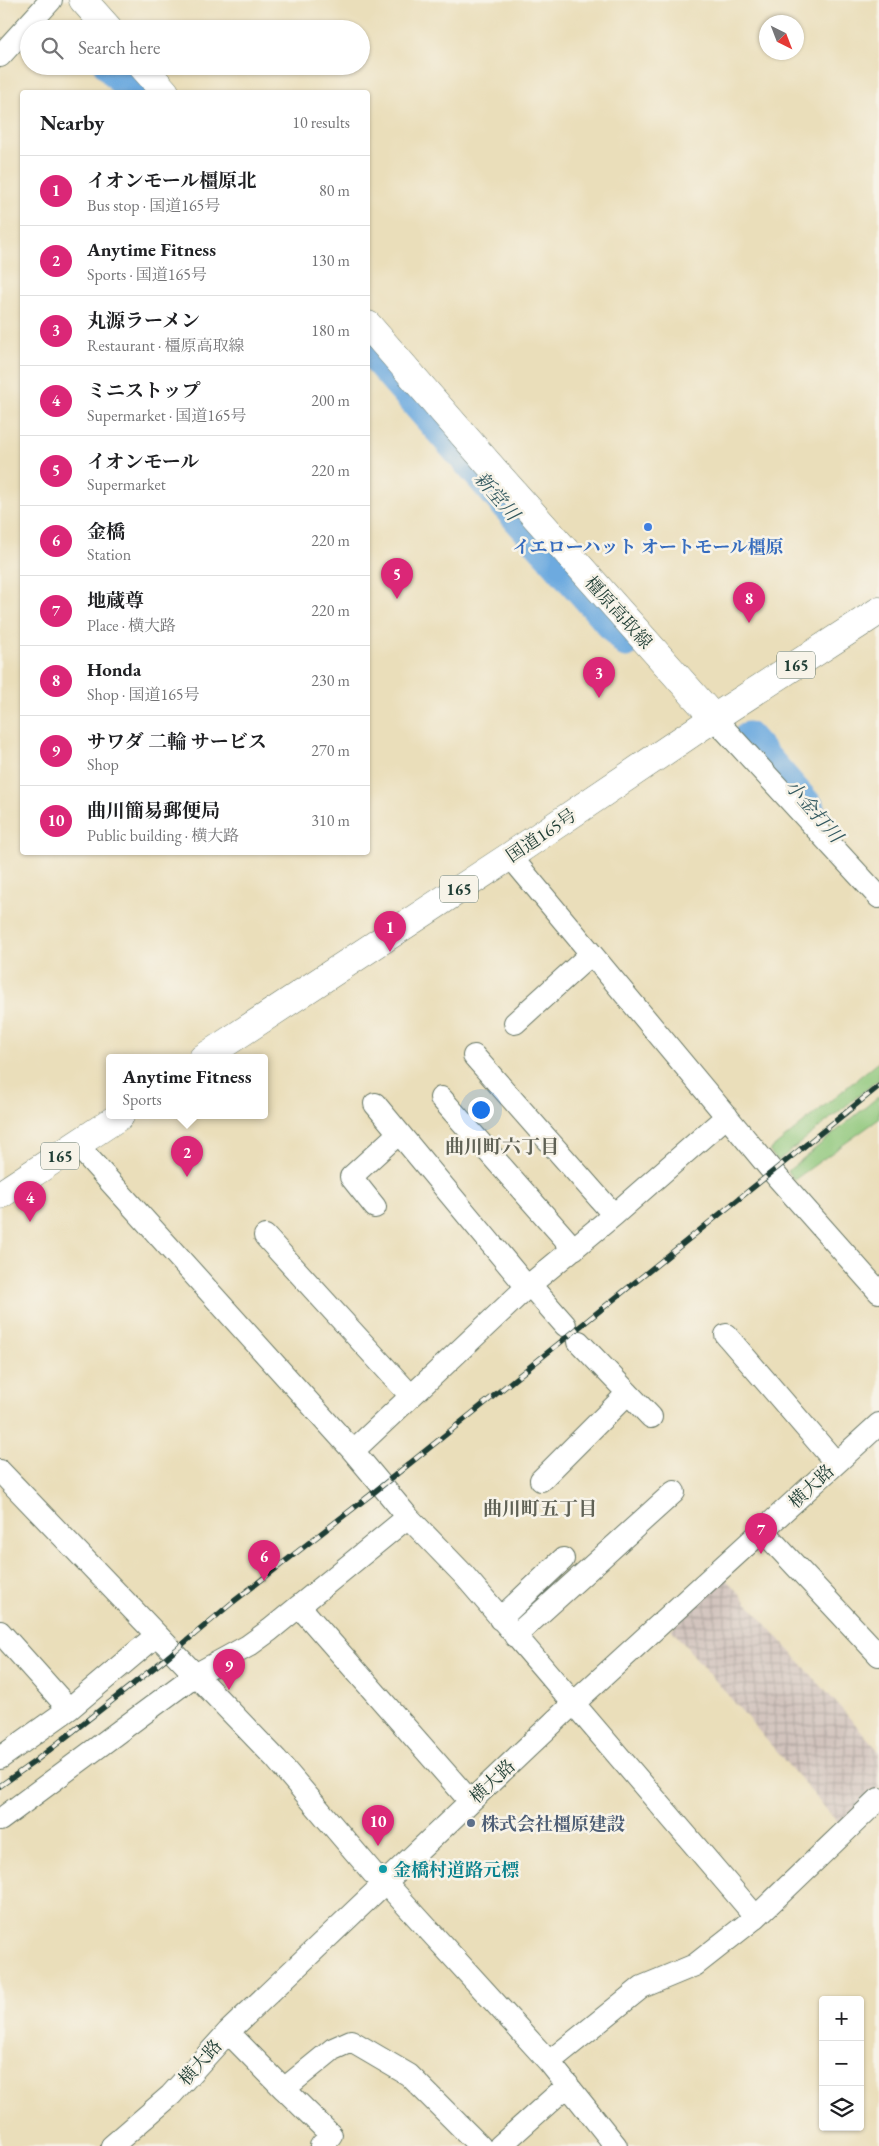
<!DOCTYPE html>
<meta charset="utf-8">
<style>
body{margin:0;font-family:"EB Garamond","Noto Serif JP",serif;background:#f6f6f6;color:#202124}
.controls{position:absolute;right:15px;bottom:15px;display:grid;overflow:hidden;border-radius:5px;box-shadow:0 1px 4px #0004}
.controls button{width:45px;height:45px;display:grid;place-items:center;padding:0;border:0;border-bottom:1px solid #e0e0e0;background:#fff;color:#202124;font:25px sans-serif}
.compass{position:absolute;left:759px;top:15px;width:45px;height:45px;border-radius:50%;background:#fff;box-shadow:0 1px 4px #0004;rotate:138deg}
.you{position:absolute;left:480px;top:1109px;width:18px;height:18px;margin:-12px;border:4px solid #fff;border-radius:50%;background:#1a73e8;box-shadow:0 0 0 8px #1a73e833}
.badge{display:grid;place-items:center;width:32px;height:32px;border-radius:50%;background:#db2777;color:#fff;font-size:16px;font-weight:700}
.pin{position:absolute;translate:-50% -41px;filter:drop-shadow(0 1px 2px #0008)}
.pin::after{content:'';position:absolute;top:26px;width:18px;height:15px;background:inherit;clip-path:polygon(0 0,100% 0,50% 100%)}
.popup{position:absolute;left:106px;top:1054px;width:162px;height:65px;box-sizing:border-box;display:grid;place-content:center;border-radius:5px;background:#fff;filter:drop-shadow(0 1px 4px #0005);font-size:16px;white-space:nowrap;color:#757577}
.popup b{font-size:19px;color:#202124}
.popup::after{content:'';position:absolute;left:50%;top:100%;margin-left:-10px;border:10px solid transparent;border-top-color:#fff}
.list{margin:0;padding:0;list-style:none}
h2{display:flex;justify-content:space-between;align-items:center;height:65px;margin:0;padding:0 20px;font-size:21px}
h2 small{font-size:16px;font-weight:400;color:#757577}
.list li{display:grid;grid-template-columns:32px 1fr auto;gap:15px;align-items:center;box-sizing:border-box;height:70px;padding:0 20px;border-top:1px solid #e0e0e0}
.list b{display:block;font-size:19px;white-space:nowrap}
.list p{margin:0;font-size:16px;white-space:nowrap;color:#757577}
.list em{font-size:16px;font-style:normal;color:#757577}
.icon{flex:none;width:28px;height:28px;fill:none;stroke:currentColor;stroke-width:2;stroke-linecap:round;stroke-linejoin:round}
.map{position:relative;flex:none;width:879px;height:2146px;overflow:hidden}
.search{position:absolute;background:#fff;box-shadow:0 1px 4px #0004;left:20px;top:20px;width:350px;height:55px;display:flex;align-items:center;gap:12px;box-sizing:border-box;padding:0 18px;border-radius:28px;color:#757577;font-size:19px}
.panel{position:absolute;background:#fff;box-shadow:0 1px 4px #0004;left:20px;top:90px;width:350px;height:765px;border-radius:5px}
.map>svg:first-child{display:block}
</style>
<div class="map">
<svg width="879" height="2146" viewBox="0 0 879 2146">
<defs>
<pattern id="industrial-grid" width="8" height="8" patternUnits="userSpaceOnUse" patternTransform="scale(1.25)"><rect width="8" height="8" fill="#cfc0ba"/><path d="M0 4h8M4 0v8" fill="none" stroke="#a79d98"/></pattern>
</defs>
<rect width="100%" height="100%" fill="#f7f3e8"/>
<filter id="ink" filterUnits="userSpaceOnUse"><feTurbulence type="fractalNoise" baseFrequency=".02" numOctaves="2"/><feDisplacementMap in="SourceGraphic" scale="10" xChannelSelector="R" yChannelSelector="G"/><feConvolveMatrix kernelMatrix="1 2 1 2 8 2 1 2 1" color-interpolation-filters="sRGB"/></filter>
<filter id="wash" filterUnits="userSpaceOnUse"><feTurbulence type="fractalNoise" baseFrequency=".0096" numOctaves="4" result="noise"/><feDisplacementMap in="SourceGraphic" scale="20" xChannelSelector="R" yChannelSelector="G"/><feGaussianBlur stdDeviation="1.12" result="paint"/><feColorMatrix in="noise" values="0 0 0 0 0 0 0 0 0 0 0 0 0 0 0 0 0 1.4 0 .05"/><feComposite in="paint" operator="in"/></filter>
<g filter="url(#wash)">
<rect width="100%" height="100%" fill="#eadeba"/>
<path fill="url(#industrial-grid)" d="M726,1579L879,1751V1788L839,1824L671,1629Z"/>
<path fill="#8dc679" stroke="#568256" d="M879,1061V1079L778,1161L769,1151Z
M879,1096V1119L794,1180L788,1171Z"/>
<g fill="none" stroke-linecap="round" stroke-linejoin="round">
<path stroke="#6daadf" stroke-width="29" d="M108,66L131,92
M368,350L626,643
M748,736L811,808"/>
</g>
</g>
<g filter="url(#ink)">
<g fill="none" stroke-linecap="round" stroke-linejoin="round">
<g stroke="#667563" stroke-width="24">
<path id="minor" d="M0,56L51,0
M714,718L879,897
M510,856L778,1178L879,1292
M515,1023L591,954
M474,1056L614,1215
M441,1098L574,1249
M375,1104L527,1287
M77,1145L353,1451L408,1517L463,1574L756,1917
M375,1207L351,1177L399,1133
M265,1236L411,1396
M530,1285L565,1325
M726,1335L836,1463
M579,1342L651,1417
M353,1451L527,1287L614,1215L727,1116
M0,1471L276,1759L373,1873L385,1882L549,2062L616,2146
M541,1480L628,1393
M763,1531L879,1655
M299,1606L470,1801
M500,1619L563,1559
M0,1632L69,1709
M515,1636L674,1492
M0,1758L69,1709L157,1635
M0,1820L195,1675L248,1646L270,1630L408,1517
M228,2032L284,2089
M549,2062L642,1987L695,1965L756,1917L879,1799
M112,2146L171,2095L228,2032L575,1702L879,1424
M321,2146L331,2135L284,2089L333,2049L351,2041L409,2075L480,2146
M500,2146L568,2085"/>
</g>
<g stroke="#667563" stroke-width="29">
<path id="major" d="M83,0L109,29
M142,66L165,92
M368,325L486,461L714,718"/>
</g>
<g stroke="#667563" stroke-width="29">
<path id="highway" d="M203,1058L510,856L714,718L879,611
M0,1195L120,1116"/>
</g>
<use href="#minor" stroke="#fff" stroke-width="22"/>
<use href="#major" stroke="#fff" stroke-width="28"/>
<use href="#highway" stroke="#fff" stroke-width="28"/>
<g stroke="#1f3d34" stroke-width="5.5">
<path id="rail" d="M0,1786L34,1762L165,1659L233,1602L373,1493L879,1086"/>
</g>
<use href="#rail" stroke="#f7f3e8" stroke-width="4" stroke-dasharray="11" stroke-linecap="butt"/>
</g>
</g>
<circle fill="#3f7fe0" stroke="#f7f3e8" stroke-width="2" cx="648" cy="527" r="5"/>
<circle fill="#5c6f8a" stroke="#f7f3e8" stroke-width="2" cx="471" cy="1823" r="5"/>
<circle fill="#0f9aa8" stroke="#f7f3e8" stroke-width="2" cx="383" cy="1869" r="5"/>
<g text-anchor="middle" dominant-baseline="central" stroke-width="5" stroke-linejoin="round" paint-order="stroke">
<g fill="#f7f3e8" stroke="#60746a" stroke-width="1">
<rect x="777" y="651.5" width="38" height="27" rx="4"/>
<rect x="440" y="875.5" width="38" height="27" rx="4"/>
<rect x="41" y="1142.5" width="38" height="27" rx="4"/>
</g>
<g font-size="16" font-weight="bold" fill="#1f3d34">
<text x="796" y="665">165</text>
<text x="459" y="889">165</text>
<text x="60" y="1156">165</text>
</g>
<g font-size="18" font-weight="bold" fill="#366cbe" stroke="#f7f3e8">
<text x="648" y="546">イエローハット オートモール橿原</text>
</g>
<g font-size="18" fill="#1f3d34" stroke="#f7f3e8">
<text transform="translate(619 612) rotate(48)">橿原高取線</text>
<text transform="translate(541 835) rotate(-34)">国道165号</text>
<text transform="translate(811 1486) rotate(-43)">横大路</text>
<text transform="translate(492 1781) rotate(-43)">横大路</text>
<text transform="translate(200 2062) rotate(-48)">横大路</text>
</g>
<g font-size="18" font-weight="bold" fill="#4e5e75" stroke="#f7f3e8" text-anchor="start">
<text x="481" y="1823">株式会社橿原建設</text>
</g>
<g font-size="18" font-weight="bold" fill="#0d838f" stroke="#f7f3e8" text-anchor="start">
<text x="393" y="1869">金橋村道路元標</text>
</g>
<g font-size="19" font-style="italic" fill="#32585f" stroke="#f7f3e8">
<text transform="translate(497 496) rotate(49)">新堂川</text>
<text transform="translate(814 811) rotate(49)">小金打川</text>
</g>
<g font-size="19" font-weight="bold" fill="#5f6155" stroke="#f7f3e8">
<text x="502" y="1146">曲川町六丁目</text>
<text x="540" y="1508">曲川町五丁目</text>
</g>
</g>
</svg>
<div class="controls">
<button>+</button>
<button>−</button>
<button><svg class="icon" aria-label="layers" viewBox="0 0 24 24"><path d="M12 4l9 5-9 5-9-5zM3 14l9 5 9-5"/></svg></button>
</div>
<svg class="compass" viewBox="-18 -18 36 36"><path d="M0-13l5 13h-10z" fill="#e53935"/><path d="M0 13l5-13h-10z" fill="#757577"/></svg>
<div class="you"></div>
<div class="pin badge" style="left:390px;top:952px">1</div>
<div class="pin badge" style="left:187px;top:1177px">2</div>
<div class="popup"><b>Anytime Fitness</b>Sports</div>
<div class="pin badge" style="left:599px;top:698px">3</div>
<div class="pin badge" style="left:30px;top:1222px">4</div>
<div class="pin badge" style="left:397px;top:599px">5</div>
<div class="pin badge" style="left:264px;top:1581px">6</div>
<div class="pin badge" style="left:761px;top:1554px">7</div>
<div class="pin badge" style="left:749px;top:623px">8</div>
<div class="pin badge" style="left:229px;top:1690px">9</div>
<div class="pin badge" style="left:378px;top:1846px">10</div>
<div class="search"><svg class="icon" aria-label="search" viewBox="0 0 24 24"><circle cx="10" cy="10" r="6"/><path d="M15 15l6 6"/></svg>Search here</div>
<section class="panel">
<h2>Nearby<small>10 results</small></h2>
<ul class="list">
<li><span class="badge">1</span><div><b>イオンモール橿原北</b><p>Bus stop · 国道165号</p></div><em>80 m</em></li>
<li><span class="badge">2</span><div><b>Anytime Fitness</b><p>Sports · 国道165号</p></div><em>130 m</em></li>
<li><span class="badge">3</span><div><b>丸源ラーメン</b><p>Restaurant · 橿原高取線</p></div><em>180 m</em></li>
<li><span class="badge">4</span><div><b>ミニストップ</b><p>Supermarket · 国道165号</p></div><em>200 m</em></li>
<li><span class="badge">5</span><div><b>イオンモール</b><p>Supermarket</p></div><em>220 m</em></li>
<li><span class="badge">6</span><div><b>金橋</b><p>Station</p></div><em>220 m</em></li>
<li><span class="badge">7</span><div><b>地蔵尊</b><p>Place · 横大路</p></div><em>220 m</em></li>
<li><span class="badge">8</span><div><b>Honda</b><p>Shop · 国道165号</p></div><em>230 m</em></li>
<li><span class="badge">9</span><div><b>サワダ 二輪 サービス</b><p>Shop</p></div><em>270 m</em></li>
<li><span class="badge">10</span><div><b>曲川簡易郵便局</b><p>Public building · 横大路</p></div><em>310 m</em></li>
</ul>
</section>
</div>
